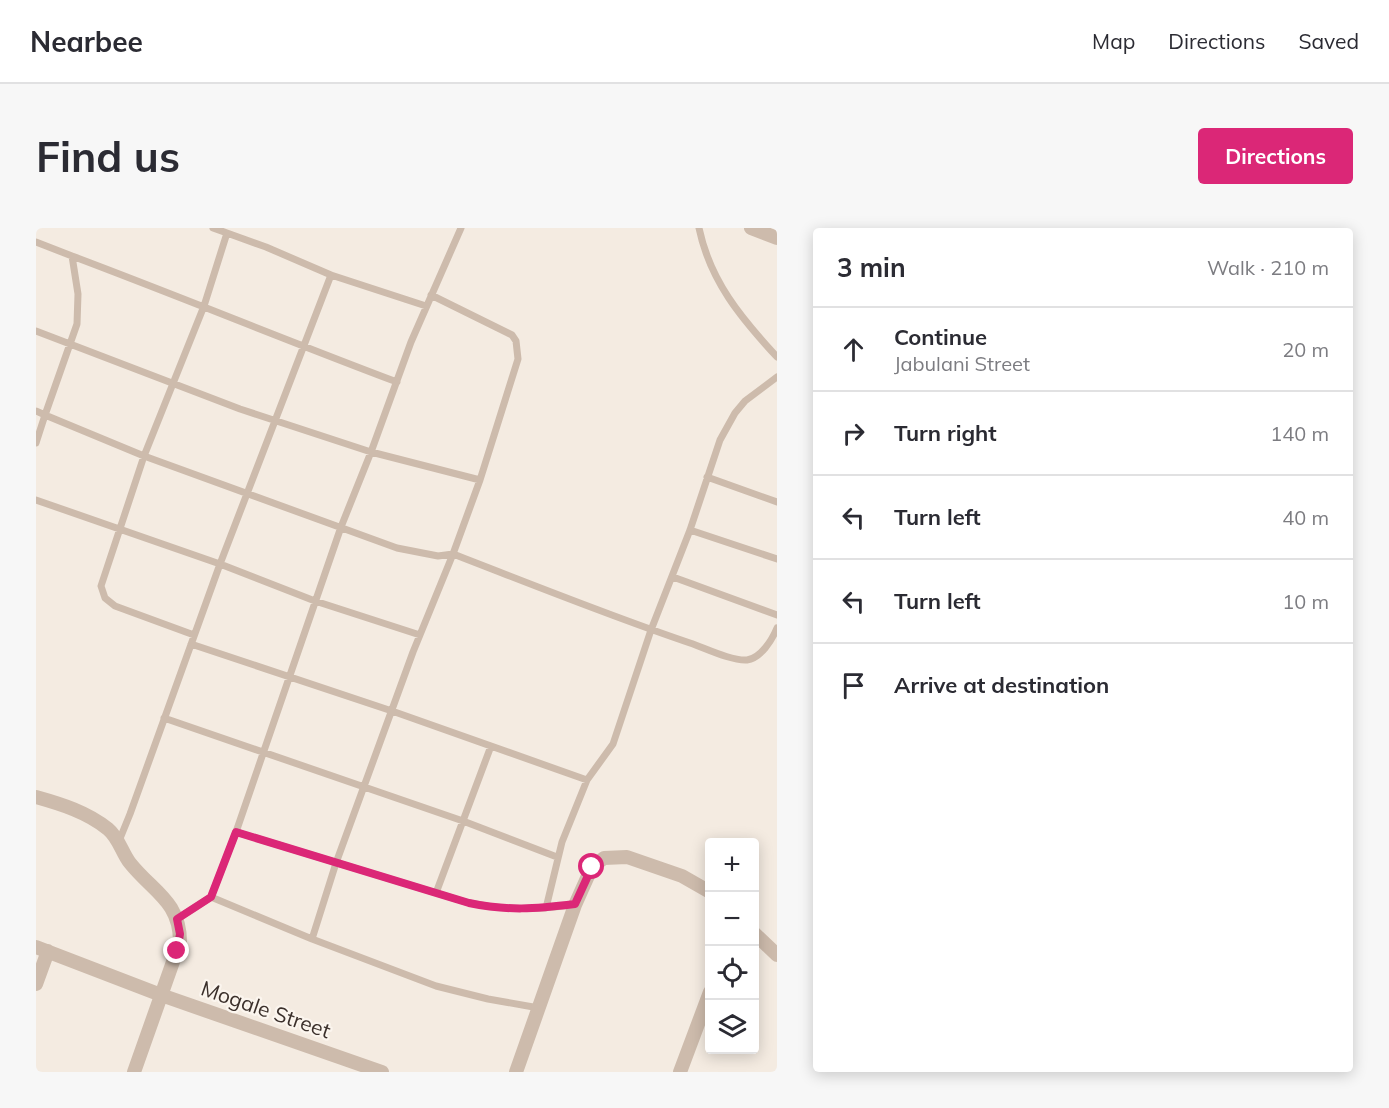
<!DOCTYPE html>
<meta charset="utf-8">
<style>
body{margin:0;font-family:Mulish,sans-serif;background:#f7f7f7;color:#2b2b33}
.controls{position:absolute;right:18px;bottom:18px;display:grid;overflow:hidden;border-radius:6px;box-shadow:0 3px 15px #0003}
.controls button{width:54px;height:54px;display:grid;place-items:center;padding:0;border:0;border-bottom:2px solid #e1e1e2;background:#fff;color:#2b2b33;font:30px sans-serif}
.stop{position:absolute;width:18px;height:18px;margin:-14px;border:4px solid #db2777;border-radius:50%;background:#fff}
.stop.end{background:#db2777;border-color:#fff;box-shadow:0 2px 6px #0008}
.list{margin:0;padding:0;list-style:none}
h2{display:flex;justify-content:space-between;align-items:center;height:78px;margin:0;padding:0 24px;font-size:26px}
h2 small{font-size:20px;font-weight:400;color:#7c7c81}
.list li{display:grid;grid-template-columns:39px 1fr auto;gap:18px;align-items:center;box-sizing:border-box;height:84px;padding:0 24px;border-top:2px solid #e1e1e2}
.list b{display:block;font-size:22px;white-space:nowrap}
.list p{margin:0;font-size:20px;white-space:nowrap;color:#7c7c81}
.list em{font-size:20px;font-style:normal;color:#7c7c81}
.icon{flex:none;width:33px;height:33px;fill:none;stroke:currentColor;stroke-width:2;stroke-linecap:round;stroke-linejoin:round}
.map{position:relative;flex:none;width:741px;height:844px;overflow:hidden;border-radius:6px}
header{display:flex;align-items:center;gap:36px;box-sizing:border-box;height:84px;padding:0 30px;background:#fff;border-bottom:2px solid #e1e1e2}
header strong{font-size:28px}
nav{display:flex;gap:33px;margin-inline-start:auto;font-size:21px}
.intro{display:flex;align-items:center;justify-content:space-between;box-sizing:border-box;height:144px;padding:0 36px}
h1{margin:0;font-size:42px}
.button{padding:15px 27px;border-radius:6px;background:#db2777;color:#fff;font-size:21px;font-weight:700}
main{display:flex;gap:36px;padding:0 36px}
aside{flex:1;background:#fff;border-radius:6px;box-shadow:0 3px 15px #0003}
.map>svg:first-child{display:block}
</style>
<header>
<strong>Nearbee</strong>
<nav><a>Map</a><a>Directions</a><a>Saved</a></nav>
</header>
<div class="intro"><h1>Find us</h1><a class="button">Directions</a></div>
<main>
<div class="map">
<svg width="741" height="844" viewBox="0 0 741 844">
<rect width="100%" height="100%" fill="#f4ebe1"/>
<g fill="none" stroke-linecap="round" stroke-linejoin="round">
<path stroke="#cdbbac" stroke-width="7" d="M663,0C674,53 705,90 741,129
M191,5L230,19L295,47L184,336L279,373L384,407
M0,14L36,28L42,66L41,96L9,187L108,228L361,320L402,328L417,326C495,356 574,388 654,415C669,420 695,433 711,432C725,430 736,412 741,400
M36,28C145,69 252,113 361,154
M295,47L390,78
M0,103L204,181L335,224L375,114L425,0
M0,183L9,187L0,215
M671,249L741,274
M0,272L184,336L94,586L83,613
M654,302L741,331
M637,349L741,387
M158,407L79,378L69,370L65,358L108,228L168,78L191,5L177,0
M155,416L356,483L551,552
M128,490L427,593L521,629
M200,604L433,675C471,683 500,681 539,677
M400,665L455,518
M175,669L276,711L400,758L452,771L503,780
M510,680L526,614L551,552L577,516L615,402L654,302L684,212L699,185L709,173L741,149
M141,691L175,669L200,604L305,299L335,224L444,252
M276,711L300,635L377,424L417,326L444,252L482,131L480,113L476,107L395,67"/>
<path stroke="#cdbbac" stroke-width="14" d="M715,0L741,10
M0,569C25,576 51,584 72,601C83,610 86,625 94,635C117,664 144,673 144,714L98,844
M718,705L741,727
M0,719L125,767L346,844
M0,756L12,723
M480,844L539,677L556,639L568,630L591,629L646,648L674,664
M644,844L674,764"/>
</g>
<g fill="none" stroke-linecap="round" stroke-linejoin="round">
<path stroke="#db2777" stroke-width="8" d="M141,723L144,706L141,691L175,669L200,604L433,675C472,683 499,681 539,676L556,639"/>
</g>
<g text-anchor="middle" dominant-baseline="central" stroke-width="4.5" stroke-linejoin="round" paint-order="stroke">
<g font-size="21" fill="#3b302b" stroke="#fbf5ee">
<text transform="translate(230 781) rotate(19)">Mogale Street</text>
</g>
</g>
</svg>
<div class="controls">
<button>+</button>
<button>−</button>
<button><svg class="icon" aria-label="locate" viewBox="0 0 24 24"><circle cx="12" cy="12" r="6"/><path d="M12 2v4M12 18v4M2 12h4M18 12h4"/></svg></button>
<button><svg class="icon" aria-label="layers" viewBox="0 0 24 24"><path d="M12 4l9 5-9 5-9-5zM3 14l9 5 9-5"/></svg></button>
</div>
<div class="stop" style="left:556px;top:639px"></div>
<div class="stop end" style="left:141px;top:723px"></div>
</div>
<aside>
<h2>3 min<small>Walk · 210 m</small></h2>
<ul class="list">
<li><svg class="icon" aria-label="ahead" viewBox="0 0 24 24"><path d="M12 20V5M6 11l6-6 6 6"/></svg><div><b>Continue</b><p>Jabulani Street</p></div><em>20 m</em></li>
<li><svg class="icon" aria-label="right" viewBox="0 0 24 24"><path d="M7 20v-9h11M14 6l5 5-5 5"/></svg><div><b>Turn right</b></div><em>140 m</em></li>
<li><svg class="icon" aria-label="left" viewBox="0 0 24 24"><path d="M17 20v-9H6M10 6l-5 5 5 5"/></svg><div><b>Turn left</b></div><em>40 m</em></li>
<li><svg class="icon" aria-label="left" viewBox="0 0 24 24"><path d="M17 20v-9H6M10 6l-5 5 5 5"/></svg><div><b>Turn left</b></div><em>10 m</em></li>
<li><svg class="icon" aria-label="arrive" viewBox="0 0 24 24"><path d="M6 21V4h12l-3 4 3 4H6"/></svg><div><b>Arrive at destination</b></div></li>
</ul>
</aside>
</main>
